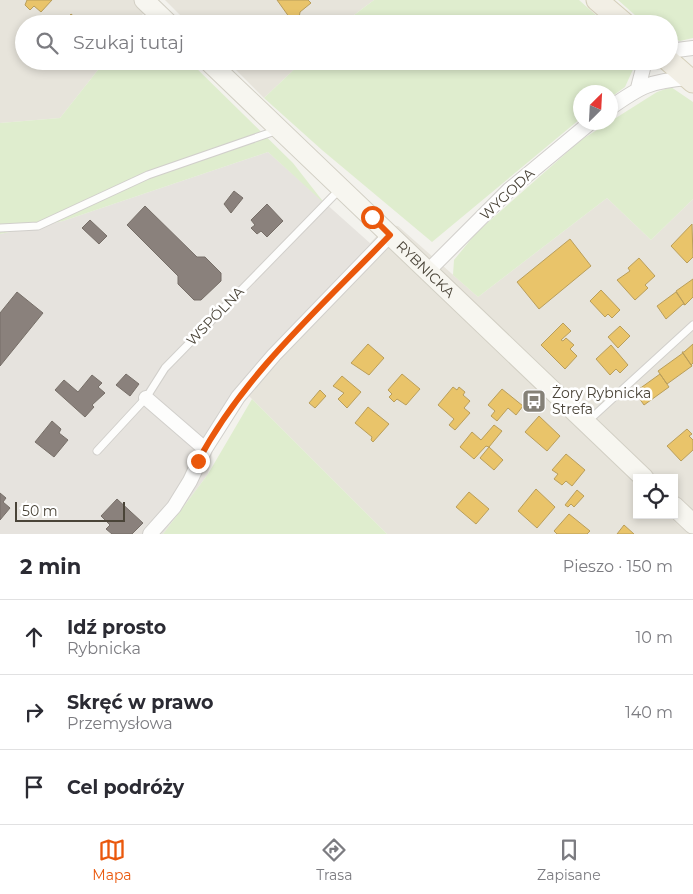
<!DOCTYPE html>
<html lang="pl">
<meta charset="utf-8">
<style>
body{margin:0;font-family:Montserrat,sans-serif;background:#f2f2f3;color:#2b2b33}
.controls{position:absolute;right:15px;bottom:15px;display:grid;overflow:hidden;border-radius:0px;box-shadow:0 2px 8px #0003}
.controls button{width:45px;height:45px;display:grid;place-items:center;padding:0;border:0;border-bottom:1px solid #e1e1e2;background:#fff;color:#2b2b33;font:25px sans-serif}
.compass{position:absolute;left:573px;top:85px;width:45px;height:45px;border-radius:50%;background:#fff;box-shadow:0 2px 8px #0003;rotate:24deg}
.scale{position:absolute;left:15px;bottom:12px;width:110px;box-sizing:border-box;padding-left:5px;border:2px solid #4a4438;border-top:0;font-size:14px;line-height:18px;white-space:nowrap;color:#4a4438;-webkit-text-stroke:4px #fff;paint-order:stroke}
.stop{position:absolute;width:15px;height:15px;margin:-11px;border:4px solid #ea580c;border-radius:50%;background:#fff}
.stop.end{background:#ea580c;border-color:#fff;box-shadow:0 1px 5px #0008}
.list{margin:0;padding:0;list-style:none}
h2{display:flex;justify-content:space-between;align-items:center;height:65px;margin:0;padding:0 20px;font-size:21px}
h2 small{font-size:16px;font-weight:400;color:#7c7c81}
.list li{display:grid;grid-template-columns:32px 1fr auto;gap:15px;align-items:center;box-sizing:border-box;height:75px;padding:0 20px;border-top:1px solid #e1e1e2}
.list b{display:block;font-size:19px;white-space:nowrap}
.list p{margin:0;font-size:16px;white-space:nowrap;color:#7c7c81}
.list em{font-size:16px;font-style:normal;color:#7c7c81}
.icon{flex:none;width:28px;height:28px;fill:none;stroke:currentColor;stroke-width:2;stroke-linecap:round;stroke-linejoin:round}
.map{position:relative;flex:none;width:693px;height:534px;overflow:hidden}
.search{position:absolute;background:#fff;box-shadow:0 2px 8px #0003;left:15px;right:15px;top:15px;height:55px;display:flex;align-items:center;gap:12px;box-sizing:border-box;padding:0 18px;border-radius:28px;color:#7c7c81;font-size:19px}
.sheet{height:290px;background:#fff}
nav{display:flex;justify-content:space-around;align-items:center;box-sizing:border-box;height:70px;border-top:1px solid #e1e1e2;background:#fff;font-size:14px;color:#7c7c81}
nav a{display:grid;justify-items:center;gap:2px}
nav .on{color:#ea580c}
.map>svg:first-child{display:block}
</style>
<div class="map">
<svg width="693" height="534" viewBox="0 0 693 534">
<rect width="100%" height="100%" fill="#f3f2ed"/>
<path fill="#e7e4db" d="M0,0H152L153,1L135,24H24V61H105L60,118L0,123Z
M165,0H374L342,24H189Z
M227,61H303L264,98Z
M607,198L651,240L693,199V513L674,496V478H656L585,407L649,478H637V515H674L693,527V534H387L243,390L244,379L387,225L398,226L478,297Z"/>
<path fill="#e6e3de" d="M268,152L371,244L244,379L243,390L216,435L208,474L163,534H0V234L63,221Z"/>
<path fill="#dfedce" d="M374,0H579L606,24H342Z
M618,0H693V38L680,41L669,37V24H645Z
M105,61H189L293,163L325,204L268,152L63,221L0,234V123L60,118Z
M303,61H635V65L625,87L611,97L610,92H580V119L432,242L322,150L264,98Z
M671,87L693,102V199L651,240L607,198L478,297L453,275L454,260L477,232L581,140L657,92Z
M252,399L387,534H163L208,474Z"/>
<path fill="#e9c46a" stroke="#b99e5b" d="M27,0H52L41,12L34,6L30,10L25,5Z
M277,0H308L311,3L300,12L299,18L292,21Z
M71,14L83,24H63Z
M692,224L693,257L687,263L671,246Z
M570,239L591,266L539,309L517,282Z
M639,258L655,276L645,285L648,288L635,300L617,280L630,271L628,268Z
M693,279V297L685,305L676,291Z
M601,290L620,310L612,318L608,314L605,317L590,301Z
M676,292L685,305L683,304L666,319L657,306Z
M563,323L571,331L561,340L563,341L566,338L574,345L570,349L577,356L565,369L541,345Z
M620,326L630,336L618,348L608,337Z
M368,344L384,358L369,375L351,363Z
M693,344V363L691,365L682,352H684Z
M611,345L628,365L620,373L616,369L610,375L596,359Z
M683,353L692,366L667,384L658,371Z
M402,374L420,389L406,405L397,399L394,402L389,397L392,394L388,390Z
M660,374L669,387L644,405L635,392Z
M342,376L361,392L347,408L338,399L344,393L333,386Z
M453,387L457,390L459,387L465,392L463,395L470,401L464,408L470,413L455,430L449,425L454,419L438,405Z
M502,389L523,406L516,415L508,408L497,421L491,416L495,411L488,405Z
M320,390L326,396L315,408L309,403Z
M368,407L389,424L373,442L371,440L372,437L355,423Z
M539,416L560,436L547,451L525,432Z
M494,425L502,431L489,447L503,460L494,470L480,458L489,447L486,446L474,459L460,447L472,432L481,440Z
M687,429L692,434L689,436L693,440V450L681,461L667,446Z
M566,454L585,470L572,486L566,481L562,485L554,479L558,474L552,470Z
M536,489L555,507L537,528L518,511Z
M577,490L584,496L574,507L571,504L568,507L565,505Z
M469,492L489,509L476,524L456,507Z
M569,514L590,531L587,534H557L554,531Z
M624,525L634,534H617Z"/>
<path fill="#8a817c" stroke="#776f68" d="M234,191L243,198L231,213L224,204Z
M267,204L283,221L267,237L261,231L257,234L251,228L255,225L251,220Z
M145,206L197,257H205L221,273V281L201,300H194L178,284V276L127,225Z
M90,220L107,236L99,244L82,228Z
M17,292L43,313L0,366V313Z
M126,374L139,384L130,396L116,385Z
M92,375L102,383L98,387L105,393L92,405L94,407L85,417L55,390L64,380L78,392Z
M52,421L61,429L59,433L68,440L54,457L35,442Z
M0,493L6,498L3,502L10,508L0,520Z
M117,499L143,523L132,534H112L106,529L110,525L101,516Z"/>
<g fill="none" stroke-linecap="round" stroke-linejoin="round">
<g stroke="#d1cfcb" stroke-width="9">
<path id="lane" d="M0,228L38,226L148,175L278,130
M587,422L693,325
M97,451L146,398L165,368L341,188"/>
</g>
<g stroke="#d1cfcb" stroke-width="16">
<path id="street" d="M669,51L693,48
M638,88L645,61
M610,108C641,86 651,81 688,78
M428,271L509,190L591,122
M146,398L205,449
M150,534L174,507L190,481L205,449L238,397L274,355L390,235"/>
</g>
<g stroke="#d2cfc4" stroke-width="21">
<g id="secondary">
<path d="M144,0L169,24"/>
<path id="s1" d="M208,61L644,478"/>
<path d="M674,506L693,524"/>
</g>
</g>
<g stroke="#d5cfba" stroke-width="23">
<path id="primary" d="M597,0L625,24
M669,61L693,82"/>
</g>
<use href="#lane" stroke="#fdfdfc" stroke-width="7"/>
<use href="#street" stroke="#fdfdfc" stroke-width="14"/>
<use href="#secondary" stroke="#f7f6f0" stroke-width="19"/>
<use href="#primary" stroke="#f2efe5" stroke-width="21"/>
</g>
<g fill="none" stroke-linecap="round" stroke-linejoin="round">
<path stroke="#ea580c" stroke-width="6" d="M198,461C245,373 322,306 390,235L372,217"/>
</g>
<defs>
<g id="bus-square" transform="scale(1.25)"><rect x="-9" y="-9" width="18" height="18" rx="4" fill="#858177" stroke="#fff"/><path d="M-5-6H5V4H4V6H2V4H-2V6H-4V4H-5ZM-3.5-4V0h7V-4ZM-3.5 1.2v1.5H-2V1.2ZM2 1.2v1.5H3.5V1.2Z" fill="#fff"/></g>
</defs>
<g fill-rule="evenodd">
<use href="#bus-square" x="534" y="401"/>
</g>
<g text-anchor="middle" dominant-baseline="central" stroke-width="5" stroke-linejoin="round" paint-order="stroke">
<g font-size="14" fill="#4a4438" stroke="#fff">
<text transform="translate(507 194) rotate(-43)">WYGODA</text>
<text stroke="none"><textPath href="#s1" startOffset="301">RYBNICKA</textPath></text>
<text transform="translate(215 316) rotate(-46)">WSPÓLNA</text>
</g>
<g font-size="14" fill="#4a4438" stroke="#fff" text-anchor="start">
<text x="552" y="393">Żory Rybnicka<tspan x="552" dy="16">Strefa</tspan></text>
</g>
</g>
</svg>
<div class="controls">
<button><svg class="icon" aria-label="locate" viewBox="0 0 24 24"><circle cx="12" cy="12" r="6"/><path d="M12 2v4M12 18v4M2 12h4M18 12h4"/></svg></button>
</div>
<svg class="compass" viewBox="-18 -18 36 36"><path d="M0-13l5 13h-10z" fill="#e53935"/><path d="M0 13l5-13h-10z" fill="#7c7c81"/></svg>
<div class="scale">50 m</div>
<div class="stop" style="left:372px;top:217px"></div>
<div class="stop end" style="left:198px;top:461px"></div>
<div class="search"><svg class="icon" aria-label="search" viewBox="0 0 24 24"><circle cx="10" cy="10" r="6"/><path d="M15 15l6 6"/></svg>Szukaj tutaj</div>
</div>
<section class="sheet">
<h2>2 min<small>Pieszo · 150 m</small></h2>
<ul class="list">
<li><svg class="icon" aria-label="ahead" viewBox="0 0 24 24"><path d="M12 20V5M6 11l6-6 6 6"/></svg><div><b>Idź prosto</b><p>Rybnicka</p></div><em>10 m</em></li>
<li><svg class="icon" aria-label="right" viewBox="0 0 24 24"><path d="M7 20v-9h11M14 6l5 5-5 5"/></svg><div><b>Skręć w prawo</b><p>Przemysłowa</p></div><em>140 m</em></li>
<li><svg class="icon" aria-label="arrive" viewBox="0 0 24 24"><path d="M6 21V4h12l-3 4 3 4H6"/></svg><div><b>Cel podróży</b></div></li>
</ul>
</section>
<nav>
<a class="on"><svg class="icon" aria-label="map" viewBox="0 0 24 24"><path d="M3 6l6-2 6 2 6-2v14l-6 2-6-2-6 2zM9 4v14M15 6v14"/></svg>Mapa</a>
<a><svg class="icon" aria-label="directions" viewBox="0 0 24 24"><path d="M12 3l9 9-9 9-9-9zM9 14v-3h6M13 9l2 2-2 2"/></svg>Trasa</a>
<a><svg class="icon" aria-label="saved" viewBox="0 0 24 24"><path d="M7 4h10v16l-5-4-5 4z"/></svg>Zapisane</a>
</nav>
